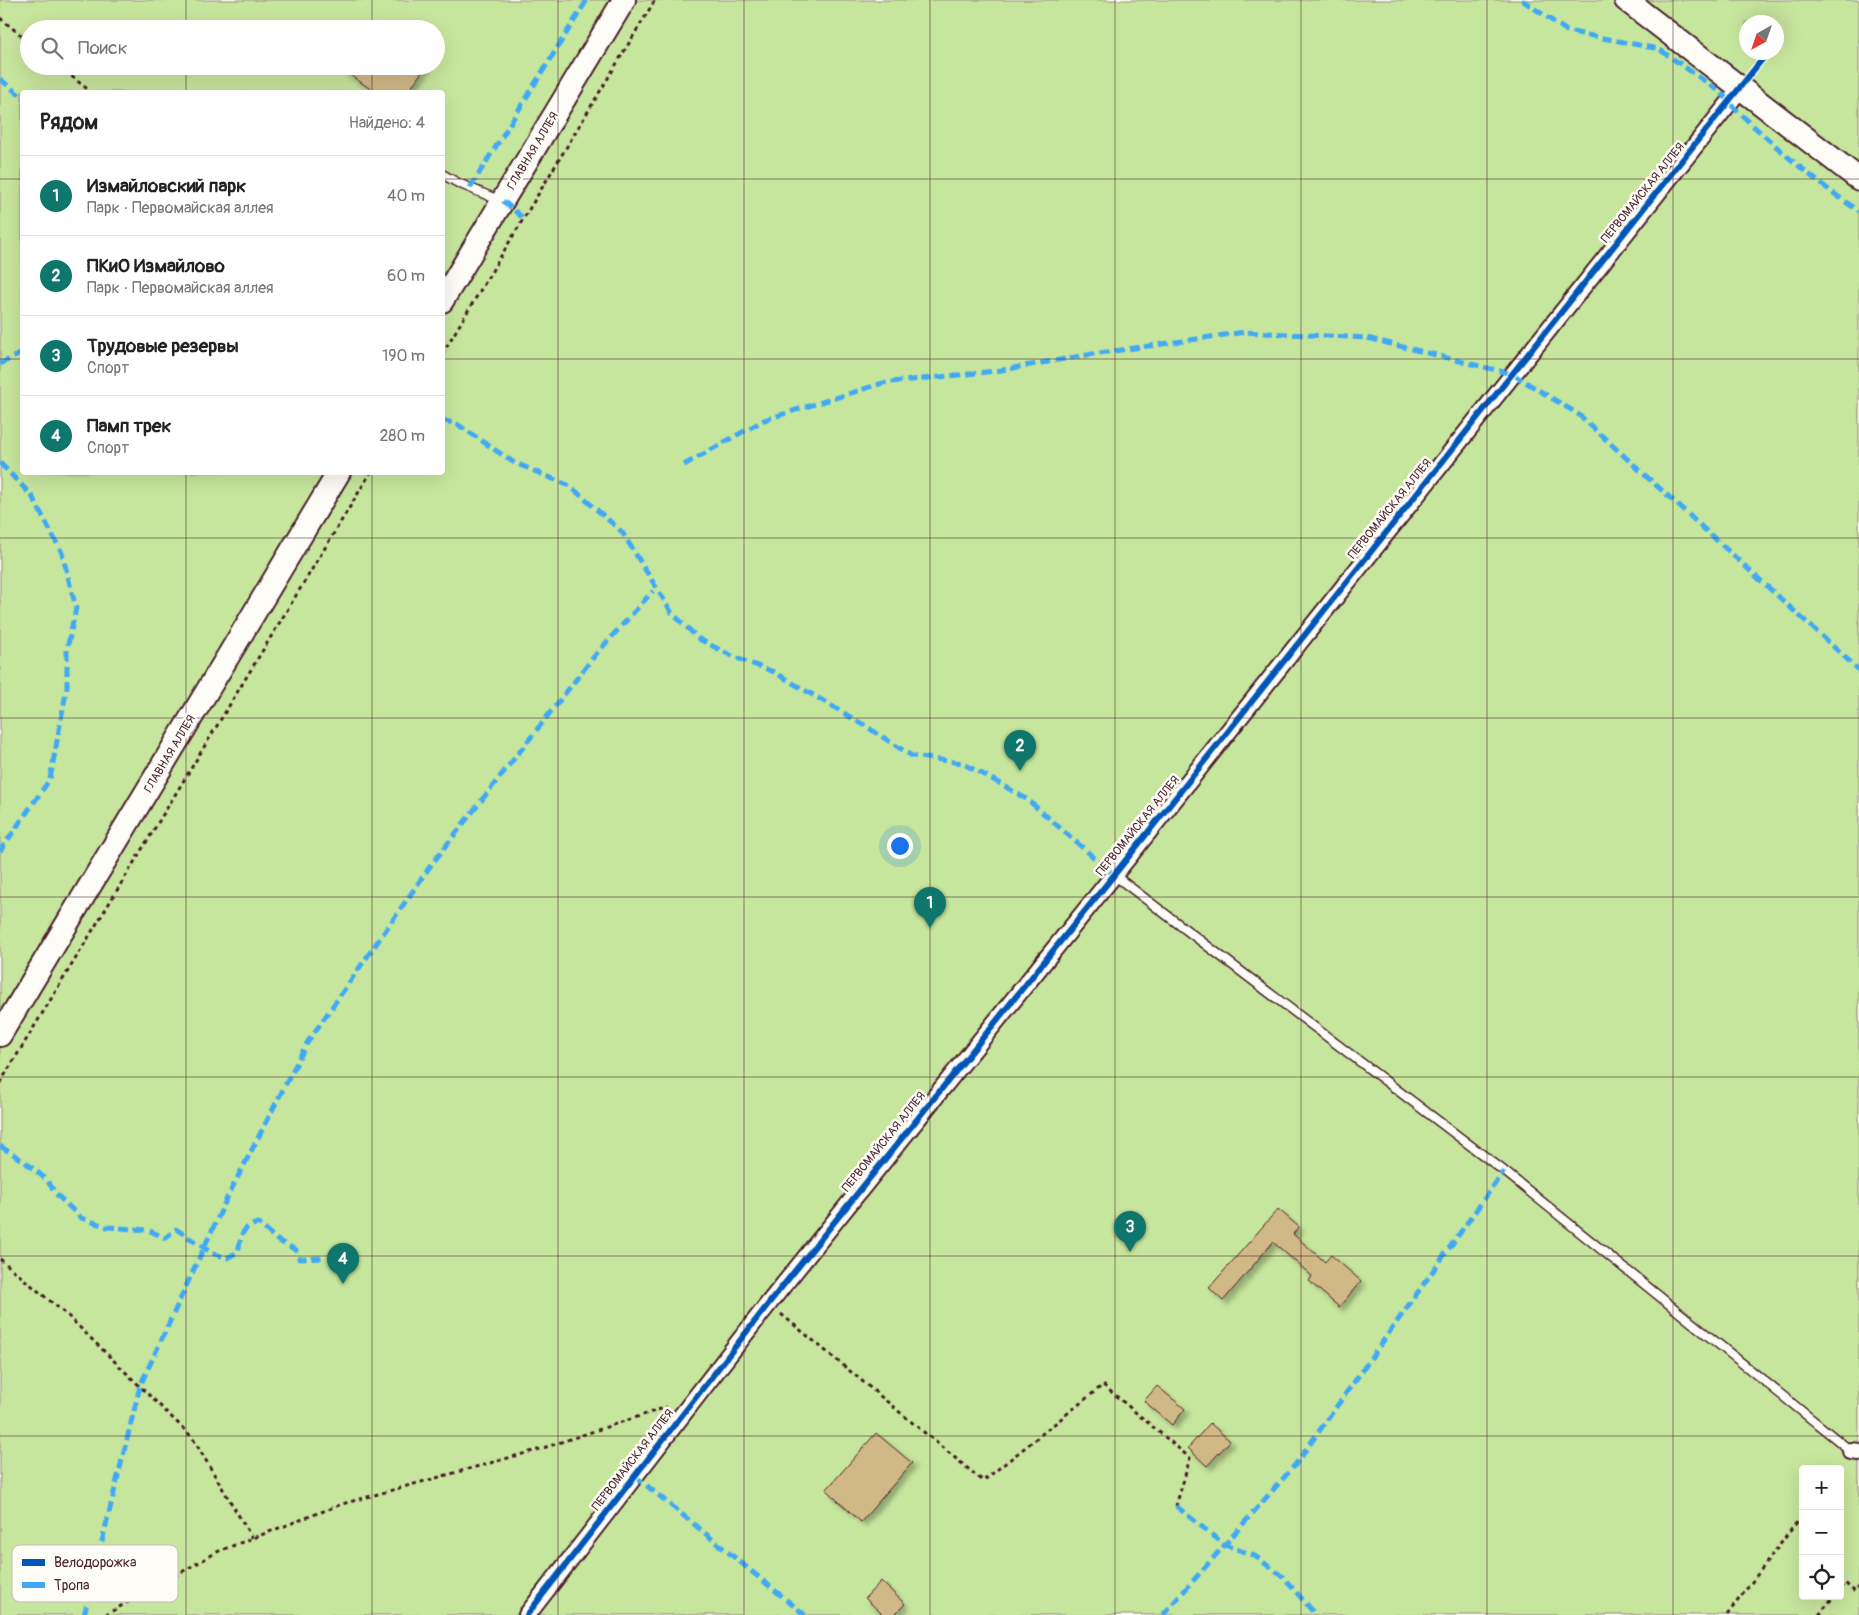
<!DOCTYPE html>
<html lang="ru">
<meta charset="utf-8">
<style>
body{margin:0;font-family:Pangolin,sans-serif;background:#f2f2f2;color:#222}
.controls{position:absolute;right:15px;bottom:15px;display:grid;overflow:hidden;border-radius:5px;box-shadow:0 5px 20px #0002}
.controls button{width:45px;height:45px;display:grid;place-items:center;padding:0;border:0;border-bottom:1px solid #e0e0e0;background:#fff;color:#222;font:25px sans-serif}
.compass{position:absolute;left:1739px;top:15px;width:45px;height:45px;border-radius:50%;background:#fff;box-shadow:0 5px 20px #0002;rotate:220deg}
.you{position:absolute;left:899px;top:845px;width:18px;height:18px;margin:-12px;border:4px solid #fff;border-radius:50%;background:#1a73e8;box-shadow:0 0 0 8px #1a73e833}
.badge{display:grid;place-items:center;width:32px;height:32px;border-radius:50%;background:#0f766e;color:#fff;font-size:16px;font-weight:700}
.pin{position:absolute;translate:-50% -41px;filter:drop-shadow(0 1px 2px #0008)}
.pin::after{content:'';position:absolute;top:26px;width:18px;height:15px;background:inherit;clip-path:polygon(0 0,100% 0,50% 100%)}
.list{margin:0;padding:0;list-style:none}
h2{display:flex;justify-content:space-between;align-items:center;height:65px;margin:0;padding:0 20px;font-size:21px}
h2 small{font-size:16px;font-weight:400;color:#767676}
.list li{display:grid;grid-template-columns:32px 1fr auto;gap:15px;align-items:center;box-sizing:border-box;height:80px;padding:0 20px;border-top:1px solid #e0e0e0}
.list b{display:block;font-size:19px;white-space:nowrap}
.list p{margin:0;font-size:16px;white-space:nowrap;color:#767676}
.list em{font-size:16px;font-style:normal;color:#767676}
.icon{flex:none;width:28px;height:28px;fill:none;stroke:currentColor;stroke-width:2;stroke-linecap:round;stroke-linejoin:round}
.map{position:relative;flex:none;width:1859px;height:1615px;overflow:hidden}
.search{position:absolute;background:#fff;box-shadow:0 5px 20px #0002;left:20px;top:20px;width:425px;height:55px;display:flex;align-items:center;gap:12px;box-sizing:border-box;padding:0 18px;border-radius:28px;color:#767676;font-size:19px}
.panel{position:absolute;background:#fff;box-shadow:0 5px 20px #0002;left:20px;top:90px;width:425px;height:385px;border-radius:5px}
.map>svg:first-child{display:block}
</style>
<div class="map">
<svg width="1859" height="1615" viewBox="0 0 1859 1615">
<defs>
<filter id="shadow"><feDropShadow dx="4.5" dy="4.5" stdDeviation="2.5" flood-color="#0004"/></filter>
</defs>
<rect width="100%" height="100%" fill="#fdfcf7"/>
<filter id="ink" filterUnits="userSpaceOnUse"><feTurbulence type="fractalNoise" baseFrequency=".02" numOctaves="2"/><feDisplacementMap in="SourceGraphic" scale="10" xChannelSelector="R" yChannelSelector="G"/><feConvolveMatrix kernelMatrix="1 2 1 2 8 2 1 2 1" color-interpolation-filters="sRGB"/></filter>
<g filter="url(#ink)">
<path fill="#c7e69d" stroke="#888264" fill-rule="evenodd" d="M0,0H1859V1615H0ZM1746,22H1776V52H1746ZM29,29H436V66H29ZM22,92H442V472H22ZM1803,1469H1840V1596H1803Z"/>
<path fill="#d1b887" stroke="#4a1f2b" filter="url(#shadow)" d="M337,66H426L408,92H375Z
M1278,1209L1299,1227L1293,1234L1325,1262L1331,1255L1361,1281L1339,1307L1309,1281L1312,1276L1273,1242L1223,1301L1209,1288Z
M1157,1386L1185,1409L1172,1425L1144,1401Z
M1210,1423L1230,1441L1207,1466L1188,1448Z
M876,1433L912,1463L861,1522L826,1490Z
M881,1581L905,1604L894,1615H883L865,1598Z"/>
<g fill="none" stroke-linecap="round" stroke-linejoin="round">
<g stroke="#4a1f2b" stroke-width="11">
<path id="lane" d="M442,174L458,183L501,201
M1114,875L1504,1171L1851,1451"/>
</g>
<g stroke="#4a1f2b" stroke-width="20">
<path id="street" d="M1851,1451L1859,1452
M527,1615L769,1303L1114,875L1741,88"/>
</g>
<g stroke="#4a1f2b" stroke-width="26">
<path id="secondary" d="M1626,0L1859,179
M442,301L624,0
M0,1035L339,472"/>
</g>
<path stroke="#4a1f2b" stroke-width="3" stroke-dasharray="4 4" stroke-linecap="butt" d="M0,18L29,42
M59,66L91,92
M442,354L655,0
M0,1083L371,472
M0,1259L68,1316L192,1437L252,1538
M781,1314L983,1481L1103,1385L1190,1458L1176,1506
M1840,1588L1845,1583L1855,1592L1859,1587
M105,1615L219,1551L342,1504L537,1450L667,1407
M1727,1615L1803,1514
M1819,1615L1834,1596"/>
<use href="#lane" stroke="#fdfcf7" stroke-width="8"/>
<use href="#street" stroke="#fdfcf7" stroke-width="16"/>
<use href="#secondary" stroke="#fdfcf7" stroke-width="22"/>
<path stroke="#3fa9f5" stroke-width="5" stroke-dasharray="10 5" stroke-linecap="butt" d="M1522,0L1567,31L1659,49L1723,94L1729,103C1770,142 1812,180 1859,211
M0,79L22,97
M470,188L587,0
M503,201L523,218
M0,364L22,353
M442,420L457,424L513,462L570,486L622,532L672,613L699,639L734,657L774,672L864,725L912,756L962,763L1001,784L1028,800L1114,875
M0,463L32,496L62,553L76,608L67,649V687L50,779L0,851
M684,465L764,420L883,383L996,371L1093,354L1245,332L1367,338L1512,374L1578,414L1859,670
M0,1146L25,1162L47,1180L56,1194L81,1218L107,1227L148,1230L165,1238L176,1229L212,1253L227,1258L238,1252C242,1235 239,1229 258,1223L277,1240L296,1250L299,1259L324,1258
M635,1476L805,1615
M1176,1506L1225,1545L1255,1556L1283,1577L1316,1615
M84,1615L140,1386L226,1200L307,1043L431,865L596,654L653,591
M1163,1615L1295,1465L1504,1171"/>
<g stroke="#fdfcf7" stroke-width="9">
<path id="cycleway" d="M527,1615L769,1303L1114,875L1768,52"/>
</g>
<use href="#cycleway" stroke="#0057b8" stroke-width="6"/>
</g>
</g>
<path fill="none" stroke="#4a1f2b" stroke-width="1" stroke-opacity="0.55" d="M186,0V29M372,0V29M558,0V1615M744,0V1615M930,0V1615M1115,0V1615M1301,0V1615M1487,0V1615M1673,0V1615M186,66V92M372,66V92M0,179H22M442,179H1859M0,359H22M442,359H1859M186,472V1615M372,472V1615M0,538H1859M0,718H1859M0,897H1859M0,1077H1859M0,1256H1859M0,1436H1859"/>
<g text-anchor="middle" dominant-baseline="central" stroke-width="5" stroke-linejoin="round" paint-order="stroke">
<g font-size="12" fill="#4a1f2b" stroke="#fdfcf7">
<text transform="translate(533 151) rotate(-59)">ГЛАВНАЯ АЛЛЕЯ</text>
<text transform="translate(1643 193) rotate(-51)">ПЕРВОМАЙСКАЯ АЛЛЕЯ</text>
<text transform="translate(1390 509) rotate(-51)">ПЕРВОМАЙСКАЯ АЛЛЕЯ</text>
<text transform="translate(170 754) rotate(-59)">ГЛАВНАЯ АЛЛЕЯ</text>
<text transform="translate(1138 826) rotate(-51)">ПЕРВОМАЙСКАЯ АЛЛЕЯ</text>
<text transform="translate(884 1142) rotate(-51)">ПЕРВОМАЙСКАЯ АЛЛЕЯ</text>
<text transform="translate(633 1460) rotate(-52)">ПЕРВОМАЙСКАЯ АЛЛЕЯ</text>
</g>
</g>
<rect x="12" y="1545" width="166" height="57" rx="8" fill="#fdfcf7" stroke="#c7baba" stroke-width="1"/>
<rect x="22" y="1559" width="23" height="7" fill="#0057b8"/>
<rect x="22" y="1582" width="23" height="6" fill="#3fa9f5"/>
<g font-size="14" fill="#4a1f2b">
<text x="54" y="1567">Велодорожка</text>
<text x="54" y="1590">Тропа</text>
</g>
</svg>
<div class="controls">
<button>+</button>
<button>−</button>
<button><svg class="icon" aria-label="locate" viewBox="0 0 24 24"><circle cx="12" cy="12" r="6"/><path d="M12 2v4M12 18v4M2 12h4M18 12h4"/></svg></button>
</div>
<svg class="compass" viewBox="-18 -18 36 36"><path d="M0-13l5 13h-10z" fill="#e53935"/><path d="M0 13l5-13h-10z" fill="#767676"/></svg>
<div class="you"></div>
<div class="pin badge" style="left:930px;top:928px">1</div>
<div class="pin badge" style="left:1020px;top:771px">2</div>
<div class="pin badge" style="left:1130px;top:1252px">3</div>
<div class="pin badge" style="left:343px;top:1284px">4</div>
<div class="search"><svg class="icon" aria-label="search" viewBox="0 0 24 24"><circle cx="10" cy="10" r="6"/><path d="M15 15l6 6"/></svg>Поиск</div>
<section class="panel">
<h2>Рядом<small>Найдено: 4</small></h2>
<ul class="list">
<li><span class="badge">1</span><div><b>Измайловский парк</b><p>Парк · Первомайская аллея</p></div><em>40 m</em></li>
<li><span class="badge">2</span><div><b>ПКиО Измайлово</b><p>Парк · Первомайская аллея</p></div><em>60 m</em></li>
<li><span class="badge">3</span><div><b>Трудовые резервы</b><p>Спорт</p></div><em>190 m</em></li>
<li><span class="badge">4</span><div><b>Памп трек</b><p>Спорт</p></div><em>280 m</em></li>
</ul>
</section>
</div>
